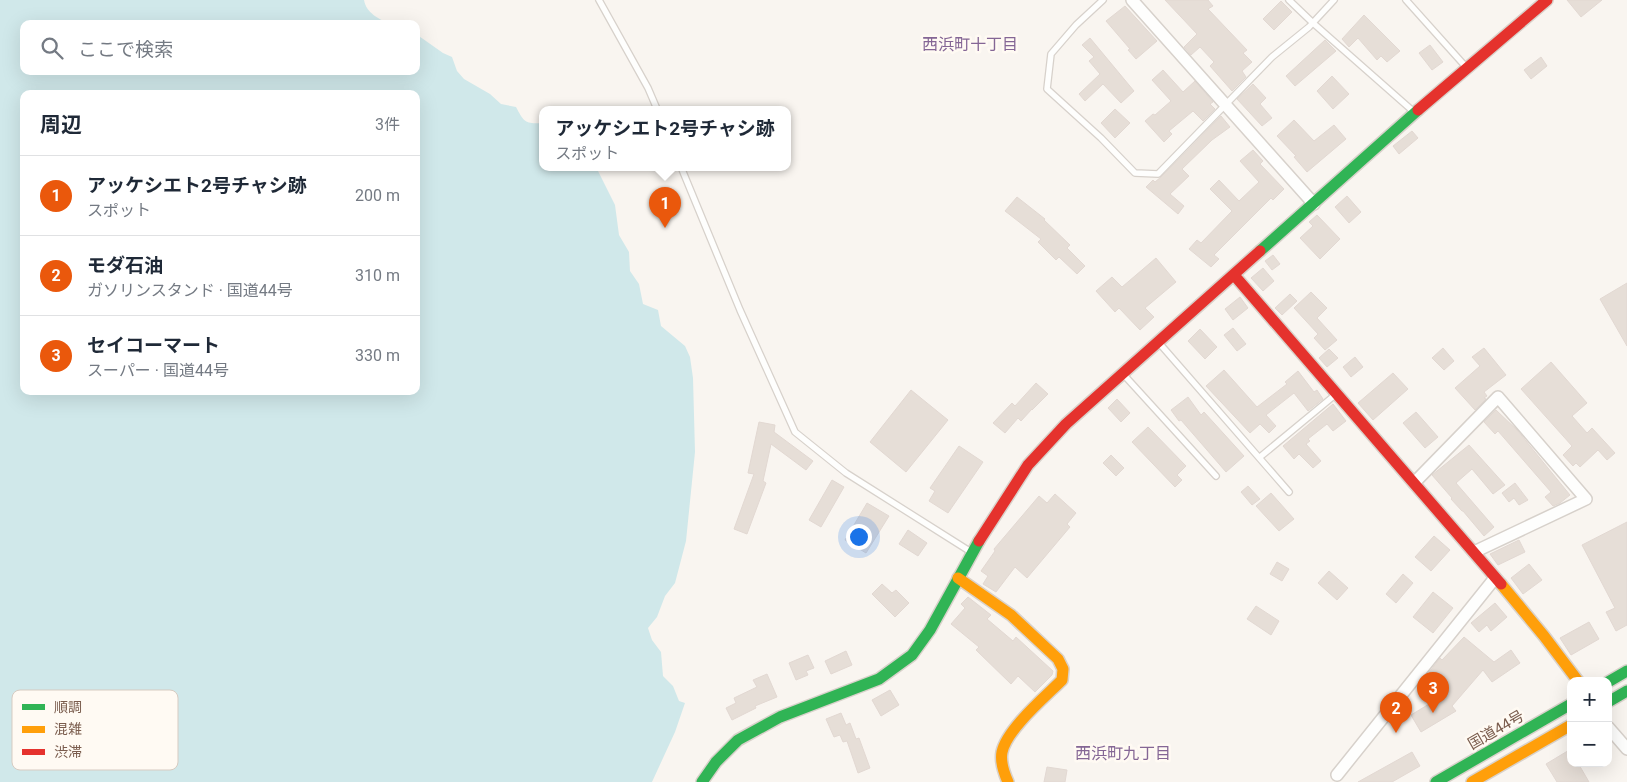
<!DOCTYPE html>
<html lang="ja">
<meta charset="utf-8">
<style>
body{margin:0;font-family:Roboto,"Noto Sans JP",sans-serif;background:#f6f6f7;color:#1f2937}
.controls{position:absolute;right:15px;bottom:15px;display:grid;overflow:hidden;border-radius:10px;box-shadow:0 5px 20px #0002}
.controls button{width:45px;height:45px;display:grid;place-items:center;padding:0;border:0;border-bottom:1px solid #e0e1e3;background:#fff;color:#1f2937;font:25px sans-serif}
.you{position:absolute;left:858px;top:536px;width:18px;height:18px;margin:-12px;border:4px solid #fff;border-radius:50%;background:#1a73e8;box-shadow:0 0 0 8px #1a73e833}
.badge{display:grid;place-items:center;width:32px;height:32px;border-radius:50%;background:#ea580c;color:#fff;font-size:16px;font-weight:700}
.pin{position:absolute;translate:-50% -41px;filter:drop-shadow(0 1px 2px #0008)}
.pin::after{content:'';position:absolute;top:26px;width:18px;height:15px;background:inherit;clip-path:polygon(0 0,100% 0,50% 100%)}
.popup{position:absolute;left:539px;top:106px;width:252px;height:65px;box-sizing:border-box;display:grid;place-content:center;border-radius:10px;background:#fff;filter:drop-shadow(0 1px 4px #0005);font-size:16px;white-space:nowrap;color:#747a83}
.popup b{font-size:19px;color:#1f2937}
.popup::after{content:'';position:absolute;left:50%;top:100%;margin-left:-10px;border:10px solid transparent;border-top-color:#fff}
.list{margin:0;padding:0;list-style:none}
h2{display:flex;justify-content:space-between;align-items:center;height:65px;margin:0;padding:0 20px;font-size:21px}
h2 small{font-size:16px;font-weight:400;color:#747a83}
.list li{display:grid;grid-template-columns:32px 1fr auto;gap:15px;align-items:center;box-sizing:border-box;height:80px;padding:0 20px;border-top:1px solid #e0e1e3}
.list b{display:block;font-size:19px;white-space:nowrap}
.list p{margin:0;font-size:16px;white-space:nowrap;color:#747a83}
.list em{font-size:16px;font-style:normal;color:#747a83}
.icon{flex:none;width:28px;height:28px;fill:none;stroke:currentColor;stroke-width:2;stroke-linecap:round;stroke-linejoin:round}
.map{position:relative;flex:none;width:1627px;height:782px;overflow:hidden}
.search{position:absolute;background:#fff;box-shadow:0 5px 20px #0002;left:20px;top:20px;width:400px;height:55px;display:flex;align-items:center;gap:12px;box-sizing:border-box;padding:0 18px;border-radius:10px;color:#747a83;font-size:19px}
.panel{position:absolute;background:#fff;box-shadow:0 5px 20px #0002;left:20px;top:90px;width:400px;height:305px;border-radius:10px}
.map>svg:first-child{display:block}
</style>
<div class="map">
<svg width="1627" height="782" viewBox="0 0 1627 782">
<rect width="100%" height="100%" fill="#f9f5f0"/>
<path fill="#d0e8ea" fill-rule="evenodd" d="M0,0H364C366,13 380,20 391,24H24V71H416V34L443,53L452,57L457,71L464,79L490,94L501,104L516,107C524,122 525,124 542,123V167H596L615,205L619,235L629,252L630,271L639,284L643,304L658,310L661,326L685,346L690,357L693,378L695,452L686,541L675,583L665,596L657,617L648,628L652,640L661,652L663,676L673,686L679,701L685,703L675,732L652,782H0ZM24,94H416V391H24Z"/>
<path fill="#e6ded7" stroke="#e2d8d2" d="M1165,0H1208L1213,6L1208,9L1247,50L1243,53L1252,62L1242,71L1246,77L1232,91L1210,66L1214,62L1200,47L1191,55L1184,47L1197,34Z
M1567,0H1602L1581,17Z
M1281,1L1292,12L1274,30L1263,19Z
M1125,6L1157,41L1136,59L1128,50L1130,49L1106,21Z
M1364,15L1400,51L1387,62L1381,56L1377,60L1358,38L1349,47L1342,39Z
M1090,38L1134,91L1121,103L1103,84L1085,101L1079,94L1100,74L1089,61L1094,57L1082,45Z
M1325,40L1336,51L1295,86L1286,76Z
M1430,45L1443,62L1432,70L1419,53Z
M1541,57L1547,66L1531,79L1524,70Z
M1163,70L1183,92L1195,81L1213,102L1210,104L1215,109L1203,121L1193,111L1169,131L1172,134L1164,142L1145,121L1153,114L1155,115L1171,101L1152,80Z
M1332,76L1349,94L1333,109L1317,91Z
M1253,84L1266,98L1260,104L1272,118L1262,126L1237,99Z
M1115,109L1130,123L1115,138L1101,123Z
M1221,116L1230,127L1212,140L1182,169L1189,176L1170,194L1184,206L1178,214L1146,187L1153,180L1155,182L1161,177Z
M1294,120L1314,141L1334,125L1346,139L1307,172L1294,157L1296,156L1277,136Z
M1412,131L1418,138L1399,154L1393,146Z
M1253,150L1263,161L1260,164L1284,189L1273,200L1271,198L1214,255L1219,259L1211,267L1189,249L1197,240L1201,243L1232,211L1210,189L1219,180L1239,201L1259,182L1240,161Z
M1347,196L1361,212L1349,223L1335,207Z
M1017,197L1045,219L1044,220L1070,245L1067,248L1085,266L1077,274L1059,257L1056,260L1038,242L1041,239L1005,211Z
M1317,215L1340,239L1320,259L1300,238L1313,226L1309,222Z
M1273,255L1280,264L1272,270L1265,261Z
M1156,258L1176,282L1145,308L1154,317L1140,330L1119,308L1115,312L1096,291L1112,277L1122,287Z
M1263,268L1274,281L1263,291L1251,278Z
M1627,283V346L1600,299Z
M1311,292L1327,308L1317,318L1337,340L1325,350L1314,338L1318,334L1294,308Z
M1290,294L1297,301L1282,315L1275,308Z
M1240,297L1248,308L1233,320L1225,309Z
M1233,328L1246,344L1237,351L1224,335Z
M1200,329L1217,347L1205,359L1188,341Z
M1443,348L1454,361L1444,370L1432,358Z
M1484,348L1506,375L1484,392L1487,396L1484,398L1486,399L1475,410L1455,388L1480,366L1472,357Z
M1329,349L1338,358L1327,367L1319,358Z
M1355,357L1363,367L1351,377L1343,367Z
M1551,362L1587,403L1572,416L1587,433L1592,428L1615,453L1607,460L1598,450L1580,467L1576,463L1573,466L1563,455L1572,446L1521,389Z
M1224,370L1257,407L1287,384L1285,382L1298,371L1314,392L1317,390L1323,399L1308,411L1294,393L1266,415L1276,426L1269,433L1260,424L1250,433L1206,386Z
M1393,373L1408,389L1373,420L1358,403Z
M1036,383L1048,394L1032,410V409L1021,421L1018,418L1005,433L993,423L1012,403L1015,406Z
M911,390L948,420L906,472L870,442Z
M1188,397L1201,415L1204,412L1244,456L1226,472L1181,420L1179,421L1171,410Z
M1117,399L1130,413L1121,422L1108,408Z
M1333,404L1346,421L1333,431L1327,424L1308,439L1310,441L1306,444L1321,461L1313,468L1299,454L1294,459L1283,446Z
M1496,410L1517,430L1570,495L1560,503L1553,506L1545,497L1551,492L1498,431L1495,434L1484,422Z
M1416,412L1438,437L1425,448L1403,423Z
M759,422L775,425L774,432L813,461L806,470L771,444L763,481L766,483L747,534L734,529L754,474L748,473Z
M1148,427L1186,466L1177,475L1182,480L1175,487L1132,442Z
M1469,445L1505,485L1493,494L1472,469L1456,483L1494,527L1484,536L1463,511H1462L1451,499L1452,498L1432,475Z
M959,446L983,462L948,513L929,501L935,491L930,488Z
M1111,455L1124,468L1116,476L1103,463Z
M832,480L844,487L821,527L809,520Z
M1515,483L1528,500L1519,505L1514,498L1509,502L1502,493Z
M1248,486L1260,499L1252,505L1241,492Z
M1271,493L1294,519L1279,531L1256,506Z
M1055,494L1076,513L1067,524L1070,527L1027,578L1015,567L996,592L983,584L988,576L981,571L995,551L994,549L1039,496L1047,503Z
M867,503L889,516L866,553L845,540Z
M1627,522V625L1616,631L1606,612L1615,608L1582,545Z
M908,530L927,543L918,556L899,544Z
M1434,536L1450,550L1431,571L1415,557Z
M1519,540L1525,552L1498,565L1490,554Z
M1277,562L1289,569L1282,581L1270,574Z
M1529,564L1542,580L1523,594L1511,578Z
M1329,571L1348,588L1337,600L1318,583Z
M1403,574L1413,583L1396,603L1386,594Z
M882,584L892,593L896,590L909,603L895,617L872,594Z
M1433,592L1453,608L1433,633L1413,617Z
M968,597L991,615L987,619L1013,641L1016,637L1053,671L1052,675L1035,692L1018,676L1011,684L976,650L979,647L951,624L965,608L961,604Z
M1495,603L1507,617L1491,631L1487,625L1479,632L1471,623Z
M1256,606L1279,621L1271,635L1247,619Z
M1589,622L1599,639L1571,655L1560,638Z
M1464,637L1494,662L1511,650L1520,663L1492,682L1483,670L1452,706L1456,711L1421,732L1411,715L1449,692L1428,674L1440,658L1442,660Z
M846,651L852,665L831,674L825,661Z
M808,655L814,668L806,671L808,675L796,680L789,663Z
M767,674L777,697L755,706L756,708L732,720L726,708L736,703L734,698L757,687L753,680Z
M890,690L899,705L881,716L872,700Z
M841,713L846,725L850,723L856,739L859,738L870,768L858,773L847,741L843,742L840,735L834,737L826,719Z
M1571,749V763H1578L1589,782H1557L1546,764Z
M1412,752L1420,766L1392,782H1358Z
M1047,767L1067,770L1065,782H1044Z"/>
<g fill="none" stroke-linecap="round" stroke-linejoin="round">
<g stroke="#d7d1cb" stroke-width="8">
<path id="lane" d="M599,0L648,88L657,109
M1103,0L1076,25L1051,54L1047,89L1101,138L1135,173L1158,174L1272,57L1309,27L1334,0
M1289,0L1313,23L1414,112
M1406,0L1466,67
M681,167L740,310L795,432L846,473L971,552
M1160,344L1289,492
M1124,375L1216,476
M1260,457L1335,395"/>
</g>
<g stroke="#d7d1cb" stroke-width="14">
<path id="street" d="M1132,0L1314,204
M1414,483L1498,397L1586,499L1474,552
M1608,727L1627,749
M1337,775L1495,578"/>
</g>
<g stroke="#d9d2cb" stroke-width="14">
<path id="fast" d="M1260,251L1418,110
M1608,682L1627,671
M1608,702L1627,691
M702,782L716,762L738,740L780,717L879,679L912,655L930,630L979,541
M1436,782L1571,704"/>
</g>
<g stroke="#d9d2cb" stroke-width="14">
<path id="slow" d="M958,578L1011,615L1058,659L1063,669L1062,680C1045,697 1007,729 1002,752C1000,762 1004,773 1008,782
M1501,584L1544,636L1578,681
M1472,782L1571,725"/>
</g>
<g stroke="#d9d2cb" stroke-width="14">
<path id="jam" d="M1418,110L1547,0
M1234,275L1501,584
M979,541L1028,465L1066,424L1260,251"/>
</g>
<use href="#lane" stroke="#fefefd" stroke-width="5.5"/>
<use href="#street" stroke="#fefefd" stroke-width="11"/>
<use href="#fast" stroke="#30b455" stroke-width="11"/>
<use href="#slow" stroke="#ff9f0a" stroke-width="11"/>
<use href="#jam" stroke="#e5322d" stroke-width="11"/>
</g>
<g text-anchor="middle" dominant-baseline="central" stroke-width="5" stroke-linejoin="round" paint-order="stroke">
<g font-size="15" fill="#7a5c4d" stroke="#fffaf3">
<text transform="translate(1496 730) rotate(-30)">国道44号</text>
</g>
<g font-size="16" fill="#846695" stroke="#fffaf3">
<text x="970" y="44">西浜町十丁目</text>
<text x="1123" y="753">西浜町九丁目</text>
</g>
</g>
<rect x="12" y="690" width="166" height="80" rx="8" fill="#fffaf3" stroke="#d7cbc1" stroke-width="1"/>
<rect x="22" y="704" width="23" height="6" fill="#30b455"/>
<rect x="22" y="726" width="23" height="7" fill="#ff9f0a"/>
<rect x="22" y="749" width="23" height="6" fill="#e5322d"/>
<g font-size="14" fill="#7a5c4d">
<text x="54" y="712">順調</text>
<text x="54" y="734">混雑</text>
<text x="54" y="757">渋滞</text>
</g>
</svg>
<div class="controls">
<button>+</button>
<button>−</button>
</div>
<div class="you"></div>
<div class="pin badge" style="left:665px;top:228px">1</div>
<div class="popup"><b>アッケシエト2号チャシ跡</b>スポット</div>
<div class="pin badge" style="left:1396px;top:733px">2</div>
<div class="pin badge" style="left:1433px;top:713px">3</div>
<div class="search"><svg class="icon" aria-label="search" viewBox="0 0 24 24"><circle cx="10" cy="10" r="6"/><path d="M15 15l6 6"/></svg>ここで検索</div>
<section class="panel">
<h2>周辺<small>3件</small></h2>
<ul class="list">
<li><span class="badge">1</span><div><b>アッケシエト2号チャシ跡</b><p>スポット</p></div><em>200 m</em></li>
<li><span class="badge">2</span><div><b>モダ石油</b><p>ガソリンスタンド · 国道44号</p></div><em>310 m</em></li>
<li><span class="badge">3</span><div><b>セイコーマート</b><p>スーパー · 国道44号</p></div><em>330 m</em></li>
</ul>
</section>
</div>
